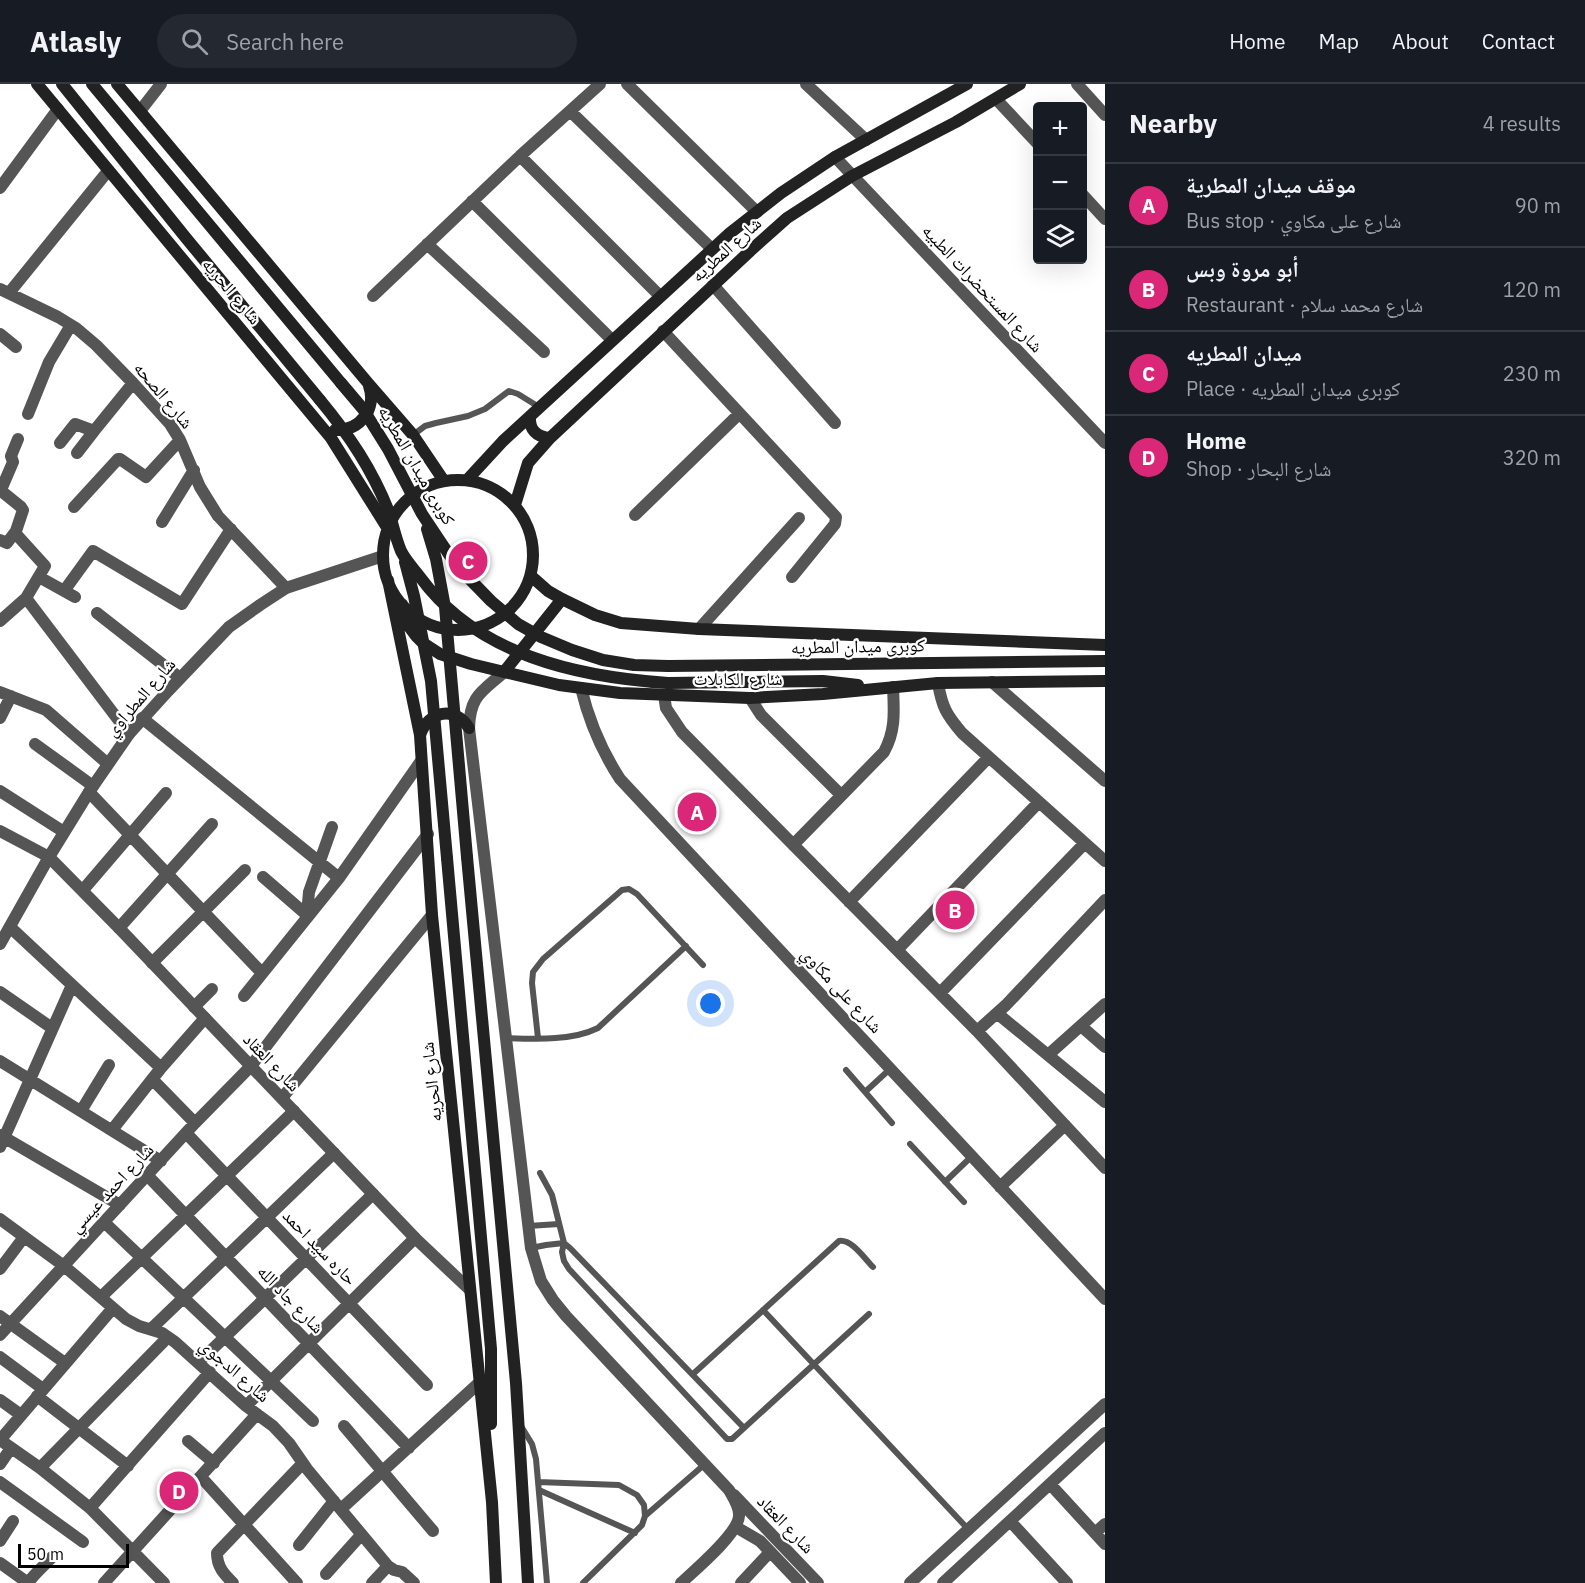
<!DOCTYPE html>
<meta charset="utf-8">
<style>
body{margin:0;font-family:"IBM Plex Sans","Noto Naskh Arabic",sans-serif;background:#242831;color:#f1f3f6}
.controls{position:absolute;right:18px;top:18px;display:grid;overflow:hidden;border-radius:6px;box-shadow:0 6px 24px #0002}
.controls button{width:54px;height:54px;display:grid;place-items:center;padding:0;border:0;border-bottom:2px solid #363941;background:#171b24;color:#f1f3f6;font:30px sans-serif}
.scale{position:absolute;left:18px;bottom:15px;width:111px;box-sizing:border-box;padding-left:6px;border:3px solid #000;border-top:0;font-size:16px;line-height:21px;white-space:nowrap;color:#000;-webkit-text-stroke:4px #fff;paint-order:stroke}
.you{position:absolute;left:711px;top:920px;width:21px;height:21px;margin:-15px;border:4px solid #fff;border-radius:50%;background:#1a73e8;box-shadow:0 0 0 9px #1a73e833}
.badge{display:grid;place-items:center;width:39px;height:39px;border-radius:50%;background:#db2777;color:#fff;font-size:20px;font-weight:700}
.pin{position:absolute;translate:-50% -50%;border:3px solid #fff;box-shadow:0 2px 6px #0006}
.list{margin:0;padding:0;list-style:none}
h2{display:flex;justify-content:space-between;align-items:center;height:78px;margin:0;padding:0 24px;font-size:26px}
h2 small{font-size:20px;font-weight:400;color:#9ea1a6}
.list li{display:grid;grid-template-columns:39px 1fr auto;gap:18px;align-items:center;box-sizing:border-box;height:84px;padding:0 24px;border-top:2px solid #363941}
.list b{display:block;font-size:22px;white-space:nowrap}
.list p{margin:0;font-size:20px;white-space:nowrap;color:#9ea1a6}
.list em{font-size:20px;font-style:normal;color:#9ea1a6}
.icon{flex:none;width:33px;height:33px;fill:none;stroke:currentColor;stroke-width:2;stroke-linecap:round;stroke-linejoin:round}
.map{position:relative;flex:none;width:1105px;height:1499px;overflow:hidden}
header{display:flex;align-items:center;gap:36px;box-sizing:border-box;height:84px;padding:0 30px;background:#171b24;border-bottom:2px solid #363941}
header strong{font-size:28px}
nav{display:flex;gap:33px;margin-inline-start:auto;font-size:21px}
.search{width:420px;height:54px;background:#242831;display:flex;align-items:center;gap:15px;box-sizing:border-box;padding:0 21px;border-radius:33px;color:#9ea1a6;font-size:22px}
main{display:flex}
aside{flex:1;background:#171b24}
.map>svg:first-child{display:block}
</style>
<header>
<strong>Atlasly</strong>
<div class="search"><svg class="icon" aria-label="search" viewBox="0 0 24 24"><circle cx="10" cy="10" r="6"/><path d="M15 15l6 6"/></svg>Search here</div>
<nav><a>Home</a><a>Map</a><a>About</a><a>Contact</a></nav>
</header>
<main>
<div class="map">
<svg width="1105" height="1499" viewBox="0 0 1105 1499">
<rect width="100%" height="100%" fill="#fff"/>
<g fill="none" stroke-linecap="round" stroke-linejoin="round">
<path stroke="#555" stroke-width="6" d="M413,351L425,342L436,339L468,332L485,325L509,307L518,310L539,323
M506,954C535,955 572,957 598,944L686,862
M538,954L532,899L533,888L543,875L622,806L629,805L637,810L703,881
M846,986L892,1039
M865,1008L890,985
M910,1060L964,1118
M540,1089L552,1111L564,1159L562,1168L564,1177L569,1185L727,1355H732L869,1230
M945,1098L971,1073
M528,1142L559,1140
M531,1164L546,1161L564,1159L570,1164L744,1344
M763,1226L968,1445
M693,1290L839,1157C852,1155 864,1174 873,1183
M521,1342L532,1360L536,1375L547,1499
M538,1398L619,1401L637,1411L644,1421L645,1432L642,1441L583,1499
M539,1406L635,1449
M645,1432L705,1380"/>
<path stroke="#555" stroke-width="12" d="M627,0L757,128
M806,0L866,56
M1077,0L1105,31
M996,15L1038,60
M140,27L161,0
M570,27L712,165
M520,72L660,212
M835,73L1105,359
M0,104L58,25
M1082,110L1105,135
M472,117L612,256
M427,160L544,268
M713,201L835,339
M0,205L58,233L76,244L96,261L133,299L170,340L180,356L200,403L218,432L286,504
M9,209L108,87
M373,212L520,72L600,0
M663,247L836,433L835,440L792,493
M0,250L16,263
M28,330L49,278L71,241
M60,359L75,340L94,347L133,299
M77,369L94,347
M0,406L21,423L23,426L16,447V450L45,482L26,514L0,537
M1,406L13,378L11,372L18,355
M74,423L118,375H120L146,393L180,356
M635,431L739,330
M162,438L194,386
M0,456L7,459L16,447
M39,493L75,513
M64,507L93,467L182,520L231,445
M26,514L129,650
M97,529L180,594
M699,545L799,434
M992,598L1105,697
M938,599C942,623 946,630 962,649L1105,777
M581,604C589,637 601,666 620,695L1105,1215
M0,608L46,626L108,680
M664,611L666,624L682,648L977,947L1105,1084
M750,614L761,631L841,711
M0,634L11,612
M142,634L339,794
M35,660L93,702
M0,707L64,748
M89,708L262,889
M0,747L49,773
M793,761L884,668C896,646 894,627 893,603
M263,793L308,832
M83,806L166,709
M849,818L989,673
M310,830L308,819L309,808L332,743
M10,843L161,984
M119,844L212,740
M897,866L1039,718
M152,879L245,786
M0,908L52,944
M940,909L1085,759
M244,912L339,794L421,677
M194,923L212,905
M998,930L1105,1018
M1081,942L1105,963
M977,947L1006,921L1105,816
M1048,971L1105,920
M0,977L161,1077
M152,995L195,1039
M282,1014L432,831
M81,1027L109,981
M112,1046L161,984L205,934
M186,1049L427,1301
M0,1051L120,1121
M0,1063L72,901
M147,1091L409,1364
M1000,1103L1065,1041
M0,1135L64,1182L126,1235L139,1242L162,1249L175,1258L246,1322L273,1342L289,1359L307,1385L388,1482L394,1486L402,1488L414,1499
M104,1138L313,1337
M0,1185L24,1153
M101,1213L294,1027
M0,1232L65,1279
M151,1245L334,1069
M0,1251L195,1039L251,982L428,750
M0,1273L43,1305
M199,1278L373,1110
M37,1312L128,1382
M0,1316L21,1331
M246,1322L415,1154
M344,1342L433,1447
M0,1356L40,1384L90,1424L164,1499
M0,1356L113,1224
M188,1357L214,1379
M0,1380L11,1364
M40,1384L168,1253
M201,1393L297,1499
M0,1398L83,1458
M1050,1400L1105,1460
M734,1411L818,1499
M90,1424L210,1288
M341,1425L480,1298
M1010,1437L1067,1499
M736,1443L760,1457L800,1499
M1095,1449L1105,1440
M0,1457L13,1437
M299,1461L334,1417
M0,1479L28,1499
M326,1490L361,1451
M28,1499C35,1489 44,1482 52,1473
M104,1499L257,1330
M233,1499C224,1490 217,1483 217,1469L303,1379
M372,1499L388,1482
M741,1499L770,1468
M910,1499L1105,1320
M943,1499L1105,1349"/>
<path stroke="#555" stroke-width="12" d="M504,588C482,608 470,611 469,644L531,1164L541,1197L553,1216L566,1232L729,1406C733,1413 740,1423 739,1432C738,1450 695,1486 681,1499
M49,773L119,844L415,1154L470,1206
M0,860L49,773L89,708L129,650L168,607L229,543L260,521L286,504L383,472"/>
<path stroke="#222" stroke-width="12" d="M37,0L331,354L388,445
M62,0L186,154L320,316
M92,0L341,299
M117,0L368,299L413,351L444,397
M530,332C529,345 536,353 550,354
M335,346C360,347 377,325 369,302
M383 471a75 75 0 1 1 150 0a75 75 0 1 1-150 0Z
M467,396L503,357L730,149L781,109L835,73L967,0
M515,421L528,379L550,354L750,167L787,134L852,92L956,38L1020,0
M531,492L548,507L562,515L595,531L621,539L699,545L1105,561
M388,496L420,651L432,831L492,1418L496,1499
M402,520L410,544L416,552L423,559L440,570L471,580L559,601L620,609L750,614L823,610L938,599L1105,597
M668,582L1105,577
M504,588L562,515
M668,599L823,597L858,601
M420,651C428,627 455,621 469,644
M467,773L516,1299L528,1499
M447,774L491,1265V1340"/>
<path stroke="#222" stroke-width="12" d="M341,299L363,325L388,365L422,430L456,481L491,517L518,540L541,553L572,566L603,576L634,581L668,582
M320,316C349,351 372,385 389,428C393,441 396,455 401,467C406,477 414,485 420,493C477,571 577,593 668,599
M427,445L436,475L445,523L467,773
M405,478L414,512L431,597L447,774"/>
</g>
<g text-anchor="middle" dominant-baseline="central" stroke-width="4.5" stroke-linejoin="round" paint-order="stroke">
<g font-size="18" fill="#000" stroke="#fff">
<text transform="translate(726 165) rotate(-42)">شارع المطريه</text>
<text transform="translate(983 204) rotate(47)">شارع المستحضرات الطبيه</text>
<text transform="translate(232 207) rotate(50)">شارع الحريه</text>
<text transform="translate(164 311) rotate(50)">شارع الصحه</text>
<text transform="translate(417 381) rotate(60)">كوبرى ميدان المطريه</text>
<text transform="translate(858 562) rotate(-1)">كوبرى ميدان المطريه</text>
<text x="738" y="594">شارع الكابلات</text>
<text transform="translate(140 613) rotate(-49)">شارع المطراوي</text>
<text transform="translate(842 906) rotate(47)">شارع على مكاوي</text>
<text transform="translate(272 978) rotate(46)">شارع العقاد</text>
<text transform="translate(431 998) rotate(-96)">شارع الحريه</text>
<text transform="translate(111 1104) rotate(-47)">شارع احمد عيسي</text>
<text transform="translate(320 1163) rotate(46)">حاره سيد احمد</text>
<text transform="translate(291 1215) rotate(46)">شارع جاد الله</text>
<text transform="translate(235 1286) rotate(41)">شارع الدجوي</text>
<text transform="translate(786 1440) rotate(46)">شارع العقاد</text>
</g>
</g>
</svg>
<div class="controls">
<button>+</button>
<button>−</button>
<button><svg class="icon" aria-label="layers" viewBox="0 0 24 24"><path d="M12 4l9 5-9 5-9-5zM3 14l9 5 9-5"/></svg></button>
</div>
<div class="scale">50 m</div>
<div class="you"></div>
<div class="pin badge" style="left:697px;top:728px">A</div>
<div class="pin badge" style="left:955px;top:826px">B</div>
<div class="pin badge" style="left:468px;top:477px">C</div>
<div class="pin badge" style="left:179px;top:1407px">D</div>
</div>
<aside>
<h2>Nearby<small>4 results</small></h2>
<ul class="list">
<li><span class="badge">A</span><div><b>موقف ميدان المطرية</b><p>Bus stop · شارع على مكاوي</p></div><em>90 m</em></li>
<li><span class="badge">B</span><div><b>أبو مروة وبس</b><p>Restaurant · شارع محمد سلام</p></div><em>120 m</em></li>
<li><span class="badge">C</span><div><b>ميدان المطريه</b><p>Place · كوبرى ميدان المطريه</p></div><em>230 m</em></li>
<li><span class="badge">D</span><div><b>Home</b><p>Shop · شارع البحار</p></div><em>320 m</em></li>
</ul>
</aside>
</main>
